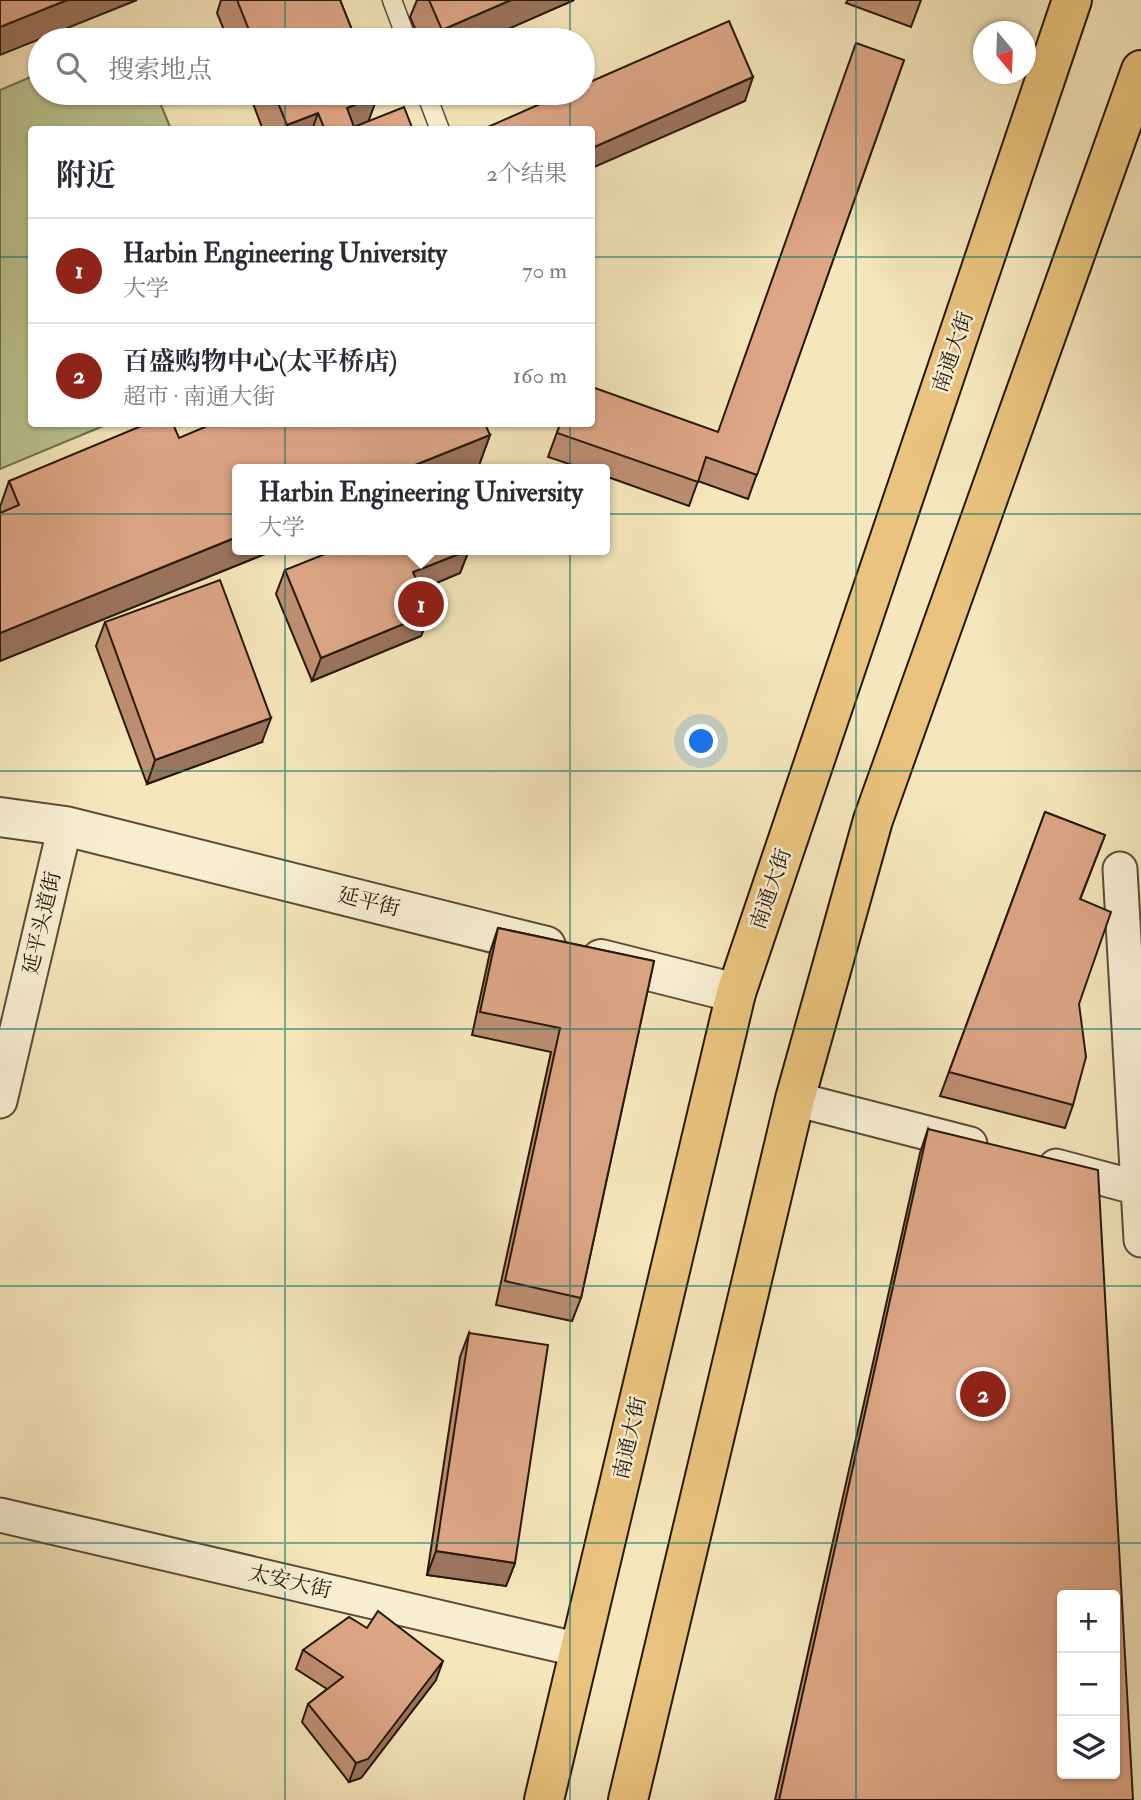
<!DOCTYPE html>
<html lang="zh">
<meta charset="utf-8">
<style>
body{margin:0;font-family:"IM FELL Double Pica","Noto Serif SC",serif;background:#f7f7f7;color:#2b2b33}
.controls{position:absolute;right:21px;bottom:21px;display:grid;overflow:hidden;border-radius:7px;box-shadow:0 2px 5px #0004}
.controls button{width:63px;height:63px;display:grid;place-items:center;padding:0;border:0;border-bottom:2px solid #e1e1e2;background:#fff;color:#2b2b33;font:35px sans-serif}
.compass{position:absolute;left:973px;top:21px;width:63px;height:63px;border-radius:50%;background:#fff;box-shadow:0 2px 5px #0004;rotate:161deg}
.you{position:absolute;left:702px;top:742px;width:24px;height:24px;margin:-18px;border:5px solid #fff;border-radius:50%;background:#1a73e8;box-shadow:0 0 0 10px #1a73e833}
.badge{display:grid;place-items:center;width:46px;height:46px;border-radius:50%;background:#8f2418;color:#fff;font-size:23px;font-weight:700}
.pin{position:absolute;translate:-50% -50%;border:4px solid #fff;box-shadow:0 2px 7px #0006}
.popup{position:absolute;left:232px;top:464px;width:378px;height:91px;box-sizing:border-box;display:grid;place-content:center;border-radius:7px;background:#fff;filter:drop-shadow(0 2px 5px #0005);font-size:23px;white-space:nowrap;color:#7c7c81}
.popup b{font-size:26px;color:#2b2b33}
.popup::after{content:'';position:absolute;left:50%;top:100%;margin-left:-14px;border:14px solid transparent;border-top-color:#fff}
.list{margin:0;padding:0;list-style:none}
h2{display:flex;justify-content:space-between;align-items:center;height:91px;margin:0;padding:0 28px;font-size:30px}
h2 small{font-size:23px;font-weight:400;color:#7c7c81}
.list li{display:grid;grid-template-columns:46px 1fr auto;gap:21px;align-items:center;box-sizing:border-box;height:105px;padding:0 28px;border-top:2px solid #e1e1e2}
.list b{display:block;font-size:26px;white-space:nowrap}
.list p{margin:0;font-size:23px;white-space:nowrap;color:#7c7c81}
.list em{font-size:23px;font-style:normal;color:#7c7c81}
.icon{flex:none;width:38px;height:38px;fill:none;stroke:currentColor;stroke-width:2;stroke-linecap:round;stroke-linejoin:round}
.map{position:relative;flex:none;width:1141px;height:1800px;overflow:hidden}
.search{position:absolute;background:#fff;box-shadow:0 2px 5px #0004;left:28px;top:28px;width:567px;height:77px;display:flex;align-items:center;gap:18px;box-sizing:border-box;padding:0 24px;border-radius:38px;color:#7c7c81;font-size:26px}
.panel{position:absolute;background:#fff;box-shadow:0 2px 5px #0004;left:28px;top:126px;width:567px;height:301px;border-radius:7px}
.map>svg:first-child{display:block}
</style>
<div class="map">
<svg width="1141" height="1800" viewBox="0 0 1141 1800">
<rect width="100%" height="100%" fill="#f5e7bb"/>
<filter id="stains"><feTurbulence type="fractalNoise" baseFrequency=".00286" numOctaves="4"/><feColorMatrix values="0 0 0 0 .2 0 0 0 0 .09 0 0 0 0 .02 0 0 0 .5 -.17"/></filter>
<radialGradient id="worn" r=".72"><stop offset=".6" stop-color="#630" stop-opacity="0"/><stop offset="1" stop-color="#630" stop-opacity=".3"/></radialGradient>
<path fill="#bbc590" stroke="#716e4f" stroke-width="2" d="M40,73V93H156L171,129L32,130V424H108L0,469V90Z"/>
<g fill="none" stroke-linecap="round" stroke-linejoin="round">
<g stroke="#5a4c39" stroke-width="21">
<path id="service" d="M392,0L407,40
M426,93L440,130"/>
</g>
<g stroke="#5a4c39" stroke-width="37">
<path id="minor" d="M1120,869L1141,1240
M795,1099L970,1144
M0,1101L65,826
M1056,1166L1138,1188
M0,1515L580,1650"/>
</g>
<g stroke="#5a4c39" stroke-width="42">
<path id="tertiary" d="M0,817L65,826L546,946
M601,959L736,993"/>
</g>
<g stroke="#27180e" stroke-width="42">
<path id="trunk" d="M544,1800L736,993L1072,0
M628,1800L795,1099L873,820L1141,70"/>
</g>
<use href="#service" stroke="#f8efd3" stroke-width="18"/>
<use href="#minor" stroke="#f8efd3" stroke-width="33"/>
<use href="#tertiary" stroke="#f8efd3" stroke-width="38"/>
<use href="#trunk" stroke="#eac47e" stroke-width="38"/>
</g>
<path fill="#be8f72" stroke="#27180e" stroke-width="2" d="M221,0H340L356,40H228L217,13Z
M417,0H574L483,40H420L410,17Z
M848,0H921L911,27L846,3Z
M904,60L748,499L698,481L689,506L605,476V469H584L548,457L560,424L718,432Z
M249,93H377L378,95L368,121L413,130H263Z
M490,435L478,468L0,661V507L9,481L179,438Z
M469,550L460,573L420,590L430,613L421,636L312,681L276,594L285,570Z
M105,622L262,742L147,784L96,646Z
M1045,812L1105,835L1080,900L1079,1004L1073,1105L1065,1128L940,1096Z
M498,928L654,961L581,1298L572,1321L496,1305L551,1052L472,1035L490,952Z
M928,1129L1133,1800H775L920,1153Z
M469,1333L515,1563L506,1586L427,1575L460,1357Z
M367,1628L436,1680L361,1778L349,1782L302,1722L308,1704L327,1689L296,1669L303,1650Z"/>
<path fill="#9b745d" stroke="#27180e" stroke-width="2" d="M67,0H137L0,55V27Z
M511,0H574L483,40H439L442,30Z
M753,77L745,101L592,168V148Z
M378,95L366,128L339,130L347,108Z
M318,113L312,130H285L287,125Z
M490,435L478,468L475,469H405Z
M237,537V550H275L0,661V633Z
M469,550L460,573L405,596L413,572Z
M430,613L421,636L312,681L321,658Z
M271,718L262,742L147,784L155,760Z
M436,1551L515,1563L506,1586L427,1575Z
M443,1661L436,1680L361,1778L349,1782L356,1763Z"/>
<path fill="#dda685" stroke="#27180e" stroke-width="2" fill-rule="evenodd" d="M0,0H67L0,27Z
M237,0H340L356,40H253Z
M429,0H511L442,30Z
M729,21L753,77L592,148V130H481L565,93H583V85Z
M856,43L904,60L757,475L706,457L698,482L557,433L560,424H592V387L718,432Z
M274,93H377L378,95L347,108L354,127L404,107L413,130H325L318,113L287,125Z
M146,424H173L179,438L212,424H485L490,435L405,469H237V537L0,633V513L19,505L9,481Z
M335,550H469L413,572L430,613L321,658L285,570Z
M220,580L271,718L155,760L105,622Z
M1045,812L1105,835L1080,899L1111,912L1079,1004L1086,1057L1073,1105L949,1072Z
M498,928L654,961L581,1298L505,1281L560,1028L480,1012Z
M928,1129L1098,1170L1133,1800H779ZM1062,1595H1115V1774H1062Z
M469,1333L548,1345L515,1563L436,1551Z
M378,1611L443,1661L368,1759L356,1763L308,1704L343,1677L303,1650L349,1617L367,1628Z"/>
<path fill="none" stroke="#0f766e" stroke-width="2" stroke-opacity="0.55" d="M285,0V40M570,0V40M856,0V1800M285,93V130M570,93V130M0,257H32M592,257H1141M285,424V1800M570,424V1800M0,514H1141M0,771H1141M0,1029H1141M0,1286H1141M0,1543H1141"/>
<g text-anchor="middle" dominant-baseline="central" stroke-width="5" stroke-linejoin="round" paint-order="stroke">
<g font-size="21" fill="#27180e" stroke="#f8efd3">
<text transform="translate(953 352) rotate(-71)">南通大街</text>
<text transform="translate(771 889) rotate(-71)">南通大街</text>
<text transform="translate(369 902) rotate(14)">延平街</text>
<text transform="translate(42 923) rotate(-77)">延平头道街</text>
<text transform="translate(630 1438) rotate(-77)">南通大街</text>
<text transform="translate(290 1582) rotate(13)">太安大街</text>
</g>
</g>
<rect width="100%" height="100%" filter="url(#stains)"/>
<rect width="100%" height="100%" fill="url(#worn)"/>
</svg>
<div class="controls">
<button>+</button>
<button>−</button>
<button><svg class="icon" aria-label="layers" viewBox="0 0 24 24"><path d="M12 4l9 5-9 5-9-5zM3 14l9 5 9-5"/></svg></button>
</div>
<svg class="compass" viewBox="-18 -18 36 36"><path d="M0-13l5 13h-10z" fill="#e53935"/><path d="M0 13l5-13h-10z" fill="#7c7c81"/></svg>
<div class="you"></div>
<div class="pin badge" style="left:421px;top:604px">1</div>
<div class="popup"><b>Harbin Engineering University</b>大学</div>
<div class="pin badge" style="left:983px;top:1394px">2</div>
<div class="search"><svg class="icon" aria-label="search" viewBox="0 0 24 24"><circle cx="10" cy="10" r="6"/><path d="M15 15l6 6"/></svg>搜索地点</div>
<section class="panel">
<h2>附近<small>2个结果</small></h2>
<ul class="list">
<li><span class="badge">1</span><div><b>Harbin Engineering University</b><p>大学</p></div><em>70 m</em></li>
<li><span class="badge">2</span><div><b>百盛购物中心(太平桥店)</b><p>超市 · 南通大街</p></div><em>160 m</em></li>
</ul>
</section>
</div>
